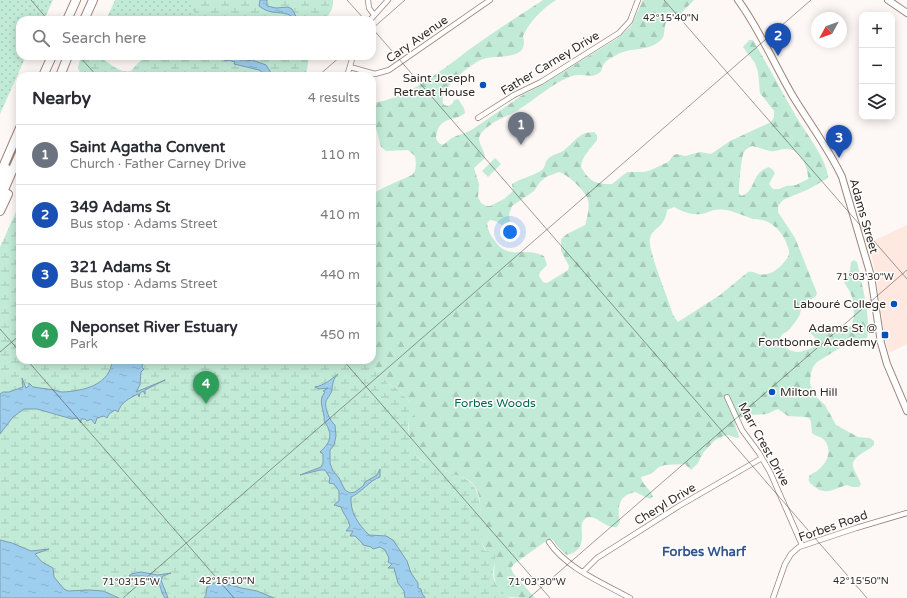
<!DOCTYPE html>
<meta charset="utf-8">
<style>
body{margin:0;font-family:"Varela Round",sans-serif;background:#f7f7f7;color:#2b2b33}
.controls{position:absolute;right:12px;top:12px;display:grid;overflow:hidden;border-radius:8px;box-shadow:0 2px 10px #0003}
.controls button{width:36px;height:36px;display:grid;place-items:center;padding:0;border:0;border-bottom:1px solid #e1e1e2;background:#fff;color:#2b2b33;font:20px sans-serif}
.compass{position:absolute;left:811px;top:12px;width:36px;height:36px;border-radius:50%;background:#fff;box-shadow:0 2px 10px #0003;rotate:229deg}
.you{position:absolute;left:510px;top:232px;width:14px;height:14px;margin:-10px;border:3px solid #fff;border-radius:50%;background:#1a73e8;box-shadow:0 0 0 6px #1a73e833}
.badge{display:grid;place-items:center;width:26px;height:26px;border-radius:50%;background:#0f766e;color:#fff;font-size:13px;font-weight:700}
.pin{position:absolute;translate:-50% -33px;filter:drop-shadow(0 1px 2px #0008)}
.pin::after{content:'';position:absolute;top:21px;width:14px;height:12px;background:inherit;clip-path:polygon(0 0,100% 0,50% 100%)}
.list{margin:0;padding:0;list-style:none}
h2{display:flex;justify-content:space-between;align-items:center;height:52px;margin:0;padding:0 16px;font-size:17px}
h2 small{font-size:13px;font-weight:400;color:#7c7c81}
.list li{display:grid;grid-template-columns:26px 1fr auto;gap:12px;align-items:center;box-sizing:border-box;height:60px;padding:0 16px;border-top:1px solid #e1e1e2}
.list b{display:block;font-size:15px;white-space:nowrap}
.list p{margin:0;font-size:13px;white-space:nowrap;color:#7c7c81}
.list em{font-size:13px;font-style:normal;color:#7c7c81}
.icon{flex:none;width:22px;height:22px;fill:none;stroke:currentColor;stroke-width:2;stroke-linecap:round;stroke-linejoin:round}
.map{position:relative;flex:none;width:907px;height:598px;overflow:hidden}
.search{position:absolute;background:#fff;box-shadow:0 2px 10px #0003;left:16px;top:16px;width:360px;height:44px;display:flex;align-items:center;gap:10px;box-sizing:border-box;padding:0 14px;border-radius:12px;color:#7c7c81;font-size:15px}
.panel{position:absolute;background:#fff;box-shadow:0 2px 10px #0003;left:16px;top:72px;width:360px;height:292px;border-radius:12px}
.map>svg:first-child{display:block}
</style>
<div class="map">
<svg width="907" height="598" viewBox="0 0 907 598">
<defs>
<pattern id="grass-dots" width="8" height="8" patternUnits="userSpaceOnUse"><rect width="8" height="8" fill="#c2ebd7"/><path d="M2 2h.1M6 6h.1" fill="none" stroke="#a7cab8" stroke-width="1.8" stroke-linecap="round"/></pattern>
<pattern id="forest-firs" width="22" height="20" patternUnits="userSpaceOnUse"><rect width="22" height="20" fill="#c2ebd7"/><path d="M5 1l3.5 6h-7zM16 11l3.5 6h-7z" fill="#a7cab8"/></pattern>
<pattern id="wetland-marsh" width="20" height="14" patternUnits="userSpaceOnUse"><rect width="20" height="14" fill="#c2ebd7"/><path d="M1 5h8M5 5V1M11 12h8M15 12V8" fill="none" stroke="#a7cab8"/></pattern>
<pattern id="water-ripples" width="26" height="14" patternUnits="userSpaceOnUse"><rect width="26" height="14" fill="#9eceed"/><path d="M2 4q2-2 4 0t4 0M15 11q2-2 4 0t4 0" fill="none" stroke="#89b1cb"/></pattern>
</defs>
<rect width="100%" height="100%" fill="#fdf7f5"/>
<path fill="#fee8e0" d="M907,225V344L889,353L884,333L876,276L869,243Z"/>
<path fill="url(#grass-dots)" d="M0,0H53L44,20H20V56H26L0,114Z
M115,0H333L332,9L325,20H106Z"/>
<path fill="url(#forest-firs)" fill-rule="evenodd" d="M543,0H556C542,9 530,21 523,36C530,62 497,54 483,59C471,63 435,92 444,105L448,106L452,104L454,100L458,99L464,108L465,113C457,121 444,116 438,129C437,132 436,135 436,138C437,142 439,143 442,145C447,143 449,139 454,137C460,134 467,133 473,129L521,96L542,85L618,38L631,26L643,0H694L679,15L666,23C663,30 666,35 661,40C648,52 632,47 618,54C613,57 606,60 603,65C602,68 602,71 599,73C592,79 581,73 572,76C552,83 536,99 518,110C509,116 497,119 489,126C485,129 480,133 479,138C479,145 485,151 485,158L474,168L479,184L478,197L481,203L486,206H490L504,199L513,191L512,184C521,178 534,176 543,169C545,166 545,163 547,160C550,155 558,154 563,151C574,143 578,132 594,132L597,135V140C591,149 582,155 581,167C590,182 595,184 612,184L627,172H644L651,170L668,162L674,155L677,154L685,156L700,152L711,154L730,141L771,122L774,117V111L760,93L758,72L755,63L743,47L749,40H753C768,65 782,92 797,118C806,133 828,161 828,178L809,189L783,200L778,206V212L795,238L817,293L816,296C812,299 807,301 804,305C801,308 801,312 799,316C797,320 793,325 790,329C787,332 780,334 780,339C779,346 792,352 798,352C803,352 819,347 816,340C815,337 812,334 810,332L812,328L834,331L844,330L852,325L854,315L853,300L850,292L844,282V279L850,270L851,262L854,260L857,262C861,279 872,323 867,338L846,344L817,362L813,367L811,373L810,383L814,395L825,405L836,425L858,437L870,438L874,441V445C869,451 851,456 853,467C855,473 859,478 861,484L859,487H852L847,485C830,490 825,497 810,483C809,481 808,479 809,477C810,474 814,473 817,471C826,464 833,452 825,441C822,436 816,437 812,433L811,423L810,419L806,417L788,416L778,409C774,410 771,413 766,414C759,415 740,413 736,422C734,426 739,433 739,437L737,438L728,435L723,436L714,441L703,453L698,463L691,470L685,464L665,465L659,467L651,474L641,477C642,485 651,489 653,497L650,499L635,492C618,496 617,507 620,522L617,527C605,530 594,511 585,519C575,526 593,548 567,555C560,551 557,544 552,539H549L514,564L511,568L513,573L535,598C528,598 515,598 509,597C496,592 492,577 495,564C489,557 484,549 481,540C477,522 487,496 470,481C464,477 457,476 450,473C445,471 442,467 437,465C432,462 427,463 423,461C412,455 410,441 409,431C408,424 407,419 414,415L410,402L396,388L387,383L378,371L366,360H372V194L387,186L412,175C417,170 416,163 415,156L408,150L386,151L381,147L375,124L372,119V103C407,99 442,70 470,49C494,32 518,16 543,0ZM752,146C758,147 764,150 770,151C776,152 781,149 786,149C799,147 809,168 808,179L796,185L786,186L779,189H773L769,184L775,173L773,170L769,167C749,174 758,190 741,196L739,193C739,186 741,157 744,152C746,149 749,147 752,146ZM559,172C569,175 585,191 588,200C590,205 587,220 585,225L567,234L561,239V251L569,266L568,270L547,283L543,282L539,276L540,272L547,265L544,256C524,246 509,261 495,241C490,235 488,230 487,223L490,220C497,220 501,226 508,228L510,224L509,214L512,206L534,191L540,182L546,177ZM674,207C685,213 694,216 706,213C709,212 712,210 715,210C727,208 739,214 750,218C754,220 758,219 762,220C773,222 784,234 787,245C790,252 790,255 785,261C780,268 769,277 759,274C754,273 753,271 748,272L720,295L678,322L673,315C669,300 647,249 650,238C652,228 665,228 667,210Z"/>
<path fill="url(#wetland-marsh)" d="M187,0H333C333,8 330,13 325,20H195L194,9Z
M148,56H197L202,58L209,56H309L306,76H81L78,67L80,60L93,59L99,57C110,62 118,74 131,71L138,63Z
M20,203V360H366L381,374L387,383L396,388L410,402L416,413C406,423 407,423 410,437C412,446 415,459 425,462C428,462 431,462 434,463C440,465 444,471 450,473C459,477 470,478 475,488C486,508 476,530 485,551H492L495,555C496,561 494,565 493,571C492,583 501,592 510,598H0V247Z"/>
<path fill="#c2ebd7" d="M495,158L501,164L488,177L482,171Z"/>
<path fill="url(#water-ripples)" stroke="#7e9db1" d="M260,0H267V6L276,8L288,7L292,9L298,20H293L291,16C283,10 271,16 259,6Z
M223,56H237L247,61L252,60L258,62L266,65L270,71V76H262V72L259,70L234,64L235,62L228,60L225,61Z
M112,360H143L142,368L144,369L141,372L140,385L136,392L165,380L145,390V394L143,391L140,393L139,397L138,394C130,398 121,402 118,412L115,410L109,414L107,418L104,416L97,418L95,424L91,419L87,421L85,419H81V423L77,418L72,419L37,409H24L13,417L0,434V394L3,392H9L23,387L22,378L26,388L29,386V383L33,387C40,388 47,389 54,390C57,391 60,392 63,392C83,391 111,385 112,360Z
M338,374C333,379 333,383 332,389C332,393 328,397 326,401C324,408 330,421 335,425L336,436L334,445L330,450V463L333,471L339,478L345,490L350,493L355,492L363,486L365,482L377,475L380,469V477C370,480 361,493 351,497C350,512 358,524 369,535L386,536L393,540L407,561L411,573L418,583V588L421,589L422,594L424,596L425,598H405L404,591L398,583L394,568H388L392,564L388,562L389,558L385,550L380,547L373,549L371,547L363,545L362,543L355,536H350L353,531H346L350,526C348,518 343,514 341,507L334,505L339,501V491L334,484L329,483L330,478L325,470H320L300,475L321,467L323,463V454L320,452C331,442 333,435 325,422C323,418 325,420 324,416C323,407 318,401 325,392L323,391L328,388L319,389L315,387C325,385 330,380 338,374Z
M0,540L12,543L31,551L49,549L35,554L42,562L53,568L54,577L64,589L68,591L89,590L103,591L119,598H0Z
M141,572L158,575L171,573L163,576L161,580L168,598H165C160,591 161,585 157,580C154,575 135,576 129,576L131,574Z
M214,583L227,584L241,588L257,591L274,598H204L206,595L207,587Z"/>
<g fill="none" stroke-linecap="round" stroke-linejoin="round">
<g stroke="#9c8379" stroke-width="6">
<path id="street" d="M368,0L369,8L374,15
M370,20L388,0
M350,67L375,74L389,70L490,0
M347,76L353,56
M478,118L514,95L541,82L619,33L630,21L638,0
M727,397L742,430L759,453L770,472L802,545
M549,542C566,568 603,583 630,598
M583,572L597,558L679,506L762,458
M773,598L785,564L791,554L799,547L856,528L907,513"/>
</g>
<g stroke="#9c8379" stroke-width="8">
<path id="secondary" d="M738,0C760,30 775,66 794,98C810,124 829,149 842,177L871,276L881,343L887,364L907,411
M888,0L907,13"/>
</g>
<g stroke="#9c8379" stroke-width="10">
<path id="highway" d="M67,20L76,0
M84,20L93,0
M43,76L52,56
M60,76L68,56
M0,174L20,128
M0,185L7,169
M0,199L20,153
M0,211L8,194"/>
</g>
<use href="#street" stroke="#fff" stroke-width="4.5"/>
<use href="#secondary" stroke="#fff" stroke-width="6"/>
<use href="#highway" stroke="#fff" stroke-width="8"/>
</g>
<path fill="none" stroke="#342a26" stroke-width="1" stroke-opacity="0.45" d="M31,0L48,20M347,0L365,20M664,0L907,279M372,28L867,598M372,29L405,0M79,56L97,76M318,76L341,56M0,329L20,352M0,352L20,335M27,360L234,598M343,360L550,598M123,598L811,0M529,598L907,270"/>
<g fill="#0751bc" stroke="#fff" stroke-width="1.5">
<circle cx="483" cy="85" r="4"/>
<circle cx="894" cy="304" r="4"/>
<rect x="881" y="331" width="8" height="8" rx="2"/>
<circle cx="772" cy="392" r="4"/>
</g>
<g text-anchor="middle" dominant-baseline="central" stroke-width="3" stroke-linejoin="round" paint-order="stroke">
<g font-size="12" fill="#342a26" stroke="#fff">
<text transform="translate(417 39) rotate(-35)">Cary Avenue</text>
<text transform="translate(550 63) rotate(-31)">Father Carney Drive</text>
<text transform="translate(864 216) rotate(74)">Adams Street</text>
<text transform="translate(764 444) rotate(61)">Marr Crest Drive</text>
<text transform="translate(665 504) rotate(-31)">Cheryl Drive</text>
<text transform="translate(833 526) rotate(-19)">Forbes Road</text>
</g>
<g font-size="12" fill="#342a26" stroke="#fff" text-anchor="end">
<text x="475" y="78">Saint Joseph<tspan x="475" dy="14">Retreat House</tspan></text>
<text x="886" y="304">Labouré College</text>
<text x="877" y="328">Adams St @<tspan x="877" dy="14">Fontbonne Academy</tspan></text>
<text x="780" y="392" text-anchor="start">Milton Hill</text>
</g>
<g font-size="12" fill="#006748" stroke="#fff">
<text x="495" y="403">Forbes Woods</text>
</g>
<g font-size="13" font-weight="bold" fill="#32548c" stroke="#fff">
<text x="704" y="552">Forbes Wharf</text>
</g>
</g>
<g font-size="10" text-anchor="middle" fill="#342a26" stroke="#fff" stroke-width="3" stroke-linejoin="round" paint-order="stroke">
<text x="671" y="21">42°15'40"N</text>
<text x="865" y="280">71°03'30"W</text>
<text x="227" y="584">42°16'10"N</text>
<text x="861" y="584">42°15'50"N</text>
<text x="131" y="585">71°03'15"W</text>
<text x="537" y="585">71°03'30"W</text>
</g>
</svg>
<div class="controls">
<button>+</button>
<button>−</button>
<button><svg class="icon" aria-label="layers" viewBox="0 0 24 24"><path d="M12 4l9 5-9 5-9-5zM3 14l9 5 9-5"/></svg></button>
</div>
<svg class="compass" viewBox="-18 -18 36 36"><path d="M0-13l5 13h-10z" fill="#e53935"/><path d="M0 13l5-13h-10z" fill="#7c7c81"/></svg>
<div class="you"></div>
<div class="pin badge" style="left:521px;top:145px;background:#6b7280">1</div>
<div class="pin badge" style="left:778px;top:56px;background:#1a4fb4">2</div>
<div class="pin badge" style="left:839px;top:158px;background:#1a4fb4">3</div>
<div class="pin badge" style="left:206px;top:404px;background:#2e9e5b">4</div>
<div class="search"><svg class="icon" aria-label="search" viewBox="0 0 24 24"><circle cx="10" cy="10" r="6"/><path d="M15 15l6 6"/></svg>Search here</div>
<section class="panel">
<h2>Nearby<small>4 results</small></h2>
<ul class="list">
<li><span class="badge" style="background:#6b7280">1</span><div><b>Saint Agatha Convent</b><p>Church · Father Carney Drive</p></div><em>110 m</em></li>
<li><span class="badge" style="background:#1a4fb4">2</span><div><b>349 Adams St</b><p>Bus stop · Adams Street</p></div><em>410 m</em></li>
<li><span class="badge" style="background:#1a4fb4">3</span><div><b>321 Adams St</b><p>Bus stop · Adams Street</p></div><em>440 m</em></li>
<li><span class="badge" style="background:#2e9e5b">4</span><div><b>Neponset River Estuary</b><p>Park</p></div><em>450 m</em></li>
</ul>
</section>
</div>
